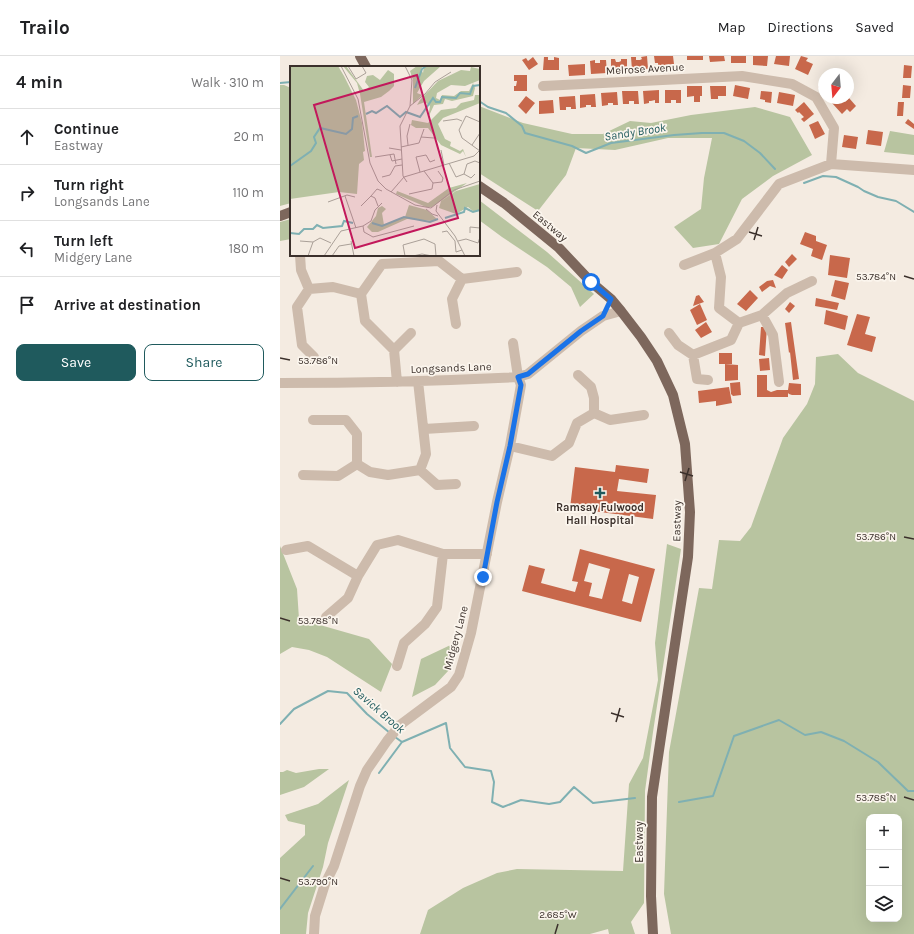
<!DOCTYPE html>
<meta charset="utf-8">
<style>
body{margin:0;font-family:Karla,sans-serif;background:#f2f2f2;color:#202124}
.controls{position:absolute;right:12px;bottom:12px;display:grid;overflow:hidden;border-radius:8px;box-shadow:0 4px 16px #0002}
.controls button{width:36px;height:36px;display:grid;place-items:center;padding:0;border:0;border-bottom:1px solid #e0e0e0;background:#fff;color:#202124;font:20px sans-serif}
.compass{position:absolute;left:538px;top:12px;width:36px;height:36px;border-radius:50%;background:#fff;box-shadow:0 4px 16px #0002;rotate:196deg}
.stop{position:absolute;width:12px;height:12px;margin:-9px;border:3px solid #1a73e8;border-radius:50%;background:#fff}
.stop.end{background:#1a73e8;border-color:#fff;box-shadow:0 1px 4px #0008}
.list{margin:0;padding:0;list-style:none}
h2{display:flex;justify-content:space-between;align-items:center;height:52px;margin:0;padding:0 16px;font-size:17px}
h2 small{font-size:13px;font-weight:400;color:#757577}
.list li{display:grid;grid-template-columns:26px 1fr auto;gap:12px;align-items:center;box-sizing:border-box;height:56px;padding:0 16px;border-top:1px solid #e0e0e0}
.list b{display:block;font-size:15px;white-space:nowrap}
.list p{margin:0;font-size:13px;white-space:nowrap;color:#757577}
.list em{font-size:13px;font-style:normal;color:#757577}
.actions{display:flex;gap:8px;padding:12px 16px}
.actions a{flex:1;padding:9px 0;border:1px solid #1f5a5d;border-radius:8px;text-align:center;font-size:14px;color:#1f5a5d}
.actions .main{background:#1f5a5d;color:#fff}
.icon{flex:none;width:22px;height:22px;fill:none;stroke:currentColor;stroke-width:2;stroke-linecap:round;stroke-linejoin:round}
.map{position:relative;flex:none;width:634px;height:878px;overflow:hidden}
header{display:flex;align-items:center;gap:24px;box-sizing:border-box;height:56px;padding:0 20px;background:#fff;border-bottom:1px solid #e0e0e0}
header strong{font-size:19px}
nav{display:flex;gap:22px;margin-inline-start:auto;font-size:14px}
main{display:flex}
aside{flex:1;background:#fff}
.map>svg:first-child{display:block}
</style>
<header>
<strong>Trailo</strong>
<nav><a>Map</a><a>Directions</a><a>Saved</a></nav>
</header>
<main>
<aside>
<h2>4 min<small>Walk · 310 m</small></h2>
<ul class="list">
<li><svg class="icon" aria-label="ahead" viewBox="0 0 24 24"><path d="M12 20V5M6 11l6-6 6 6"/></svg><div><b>Continue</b><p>Eastway</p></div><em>20 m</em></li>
<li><svg class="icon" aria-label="right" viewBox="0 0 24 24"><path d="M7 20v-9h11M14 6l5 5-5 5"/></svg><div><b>Turn right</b><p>Longsands Lane</p></div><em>110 m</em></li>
<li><svg class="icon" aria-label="left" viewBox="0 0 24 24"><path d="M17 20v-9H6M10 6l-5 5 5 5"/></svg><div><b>Turn left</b><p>Midgery Lane</p></div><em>180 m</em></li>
<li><svg class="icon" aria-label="arrive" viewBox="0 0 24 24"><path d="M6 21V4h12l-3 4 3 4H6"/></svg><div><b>Arrive at destination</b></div></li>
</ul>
<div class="actions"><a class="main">Save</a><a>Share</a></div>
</aside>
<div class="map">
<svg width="634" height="878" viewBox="0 0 634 878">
<rect width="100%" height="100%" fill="#f4ebe1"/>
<path fill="#b8c4a0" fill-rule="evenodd" d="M0,29H4L11,32V147L0,150Z
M199,50L243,67L292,78H323L350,65L371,67L411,59L475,51L510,61L532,99L493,120L462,143L439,188L413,192L394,171L421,153L424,122L432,82H388L335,94L296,92L286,119L258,155L199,117Z
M610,75L634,79V99L604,96Z
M199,144L267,196L314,238L300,251L291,231L267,211L222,181L199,164Z
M11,163V183L0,185V166Z
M558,298L578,317L634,345V878H391L384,838L389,696L419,532L432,533L439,484L460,485L471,471L503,382L527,348L535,328L536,301ZM589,761H619V863H589Z
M387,488L401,493L373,676L365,735L364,847L351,866L355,878H329L328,873L310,878H140L148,854L183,832L217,817L237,813L343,815L349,728L363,702L378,624L375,587Z
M0,490L17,533L19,563L89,583L112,608L101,636L47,601L29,594L12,591L0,598Z
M179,585L169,614L155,629L132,641L141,603Z
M39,713H49L24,731L0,739V716H3L7,714L16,717Z
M69,724L48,787L43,811L28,857L26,878H0V802L25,779V769L8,765L5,759L38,748Z"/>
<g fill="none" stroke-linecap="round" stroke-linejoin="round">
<path stroke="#7fb0b2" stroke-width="2" d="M0,27L11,26
M199,45L208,51L226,57L242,70L245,77L292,90L306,97L331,87L394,79L422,77H444L464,85L480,97L495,113
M524,127L543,120L556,121L578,131L584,135L598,141L616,145L634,156
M0,668L14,653L48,635L67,637L87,658L110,677
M115,681L122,686L166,667L170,692L185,711L211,715L214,726L212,746L223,751L241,744L269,748L280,746L294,731L313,747L355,742
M99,717L122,686
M399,746L433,740L454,680L499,664L525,679L541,676L564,685L598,706L628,735H634
M0,853L33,810"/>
</g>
<path fill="#c8684b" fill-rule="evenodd" d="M367,0L368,13L352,14L351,1H356V4H360L362,3L361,1Z
M374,0H393L394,8L378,10V7H375Z
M407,0H423V4H407Z
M429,0H444L445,5L430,6Z
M451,0H466V7H451Z
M473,0H488L487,10L473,9Z
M496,0H510L509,10L494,8Z
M521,0L528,2L526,5L533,8L528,19L515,13Z
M253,1L258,8L249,14L242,4L246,2L248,5Z
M264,1H268V4H274V1L279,2V14H263Z
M331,3H335L336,6H339L341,5V3H347V16H331Z
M315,4V7H320V4H326L327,17L311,18L310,5Z
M305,8V19L289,20L288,9Z
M624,9L632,10L631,22H623Z
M234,19H247V35H234V30H236L237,25H234Z
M544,25V38L538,31Z
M455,29L470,32L468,43L453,40Z
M623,29L631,30L630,42H622Z
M407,30H422V40H420V46H414V40L407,41Z
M430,30H446V40H438V43H431Z
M379,34V47H375V44L371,45H369V47L364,48L363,35Z
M385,34H401V47H396V44H391V47H385Z
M342,35H358L359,48H354V45H349V48H343Z
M481,35L492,36L491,47L485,46V44L480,43Z
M337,36L338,49H333V47H328V49L322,50L321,37Z
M499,36L515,39L513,50L497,47Z
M315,38L316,51H311V49H306V51L300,52V39Z
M246,40L255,47L246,58L238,50Z
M295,40L296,53H291V51H286V54H280L279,41Z
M558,42H562L565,46L569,42L576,50L570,56L567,53L562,58L552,47Z
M273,44L274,57L259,58V45Z
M524,46L534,58L524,66L521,63L524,61L519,56L518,57L515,54Z
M618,46H624L623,60H617Z
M628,63L634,68V73L625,67Z
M538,65L545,78L535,83L529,69Z
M588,74L603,76L601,90L586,88Z
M564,79L578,81L576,93L562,91Z
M525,176L536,180V185L547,189L542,204L531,200L533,193L520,188Z
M512,198L517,203L509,211L505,206Z
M550,199L570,202L567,222L548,219Z
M502,209L508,214L502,223L494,219Z
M493,224L496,232L490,230L482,236L479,231L487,225Z
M555,224L569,227L565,244L551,240Z
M470,234L478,242L466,255L457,248Z
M419,239L424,246L413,250L416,240Z
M536,242L559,247L557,254L535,250Z
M510,246L515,250L509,257L505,253Z
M420,248L427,264L417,269L410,254Z
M546,254L568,260L565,274L544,268Z
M577,258L590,261L585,278L596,281L592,296L567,289Z
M426,266L432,276L421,282L415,274Z
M511,266L519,323L513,324L510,296L509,297L505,267Z
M481,271H487L485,300L479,299Z
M439,297H452V308H439Z
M489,302L490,314L480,315L479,303Z
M445,308L458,309V324L445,325Z
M477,319H487V334L491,336L497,334H508L509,327L521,328V339H512L509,338L508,337V341H477Z
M460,326L461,339L453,340L451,338L450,327Z
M449,331L452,347L436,350V345L419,347L418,335Z
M336,409L369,413L367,427L339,423L337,435L376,439L373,463L290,452L295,411L335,416Z
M300,493L375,513L361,566L242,535L249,509L265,513L261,527L295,536L298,526L292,525ZM309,507L330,513L322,543L309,540L312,527L304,525ZM349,518L359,521L352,548L342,545Z"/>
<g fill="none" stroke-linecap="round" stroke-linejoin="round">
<path stroke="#cdbbac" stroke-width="10" d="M263,30L462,20L512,28L536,41L554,72L551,108
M435,197L441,221L439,252L459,267L482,259L507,237L532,225
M20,199L21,214L29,233
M404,209L435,197L457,183L499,128L551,108L634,114
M482,259L493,279L499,326
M176,268L172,243L182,223
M389,277L398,289L413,299L451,284L459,267
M114,294L131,277
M413,299L417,323L428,324
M34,301L22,289L17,251L29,233L53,231L81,238
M298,319L311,331L314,342V357
M117,326L114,294L85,265L81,238L102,208L159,205L182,223L237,216
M0,327C79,327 158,325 238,321L248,318L301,275L323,260L341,255
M33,364H66L77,378V408
M144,373L194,370
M230,390L272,400L289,387L297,367L314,357L330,364L364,359
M77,408L90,416L108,419L140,414L146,398L138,325
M140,414L157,429L176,428
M23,419L58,420L77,408
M6,494L28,490L78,520
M46,561L68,542L78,520L97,489L118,484L163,498H207
M117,610L124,587L145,568L157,551L163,498
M34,878L35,860L45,828L54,810L80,730L87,714L107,685L120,669L171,631L179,619L191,577L217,446L230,390L241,329L238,321L233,287"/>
<path stroke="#7d675c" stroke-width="10" d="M80,0L86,11
M199,130L224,147L279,192L311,226L331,243L341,255L361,281L377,305L393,339L405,388L410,456L408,501L372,741L371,840L373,878
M0,160L11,156"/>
</g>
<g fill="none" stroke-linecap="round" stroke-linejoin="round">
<path stroke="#1a73e8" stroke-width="5" d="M203,521L217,446L230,390L241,329L238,321L248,318L301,275L323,260L331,243L311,226"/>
</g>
<path fill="none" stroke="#3b302b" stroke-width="1.5" d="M469,176L482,180M474,184L478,171M624,220L634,223M0,302L10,304M400,416L413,420M405,425L409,412M624,481L634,483M0,562L10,565M331,657L344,661M336,666L340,652M624,741L634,744M0,822L10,825M275,878L278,868"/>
<path fill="#1f5a5d" stroke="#fbf5ed" stroke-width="1.5" d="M318 431h4v4h4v4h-4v4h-4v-4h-4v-4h4z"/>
<g text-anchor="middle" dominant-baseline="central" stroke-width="3.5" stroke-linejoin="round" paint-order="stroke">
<g font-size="11" fill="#3b302b" stroke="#fbf5ed">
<text transform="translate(365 13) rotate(-3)">Melrose Avenue</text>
<text transform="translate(270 170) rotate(40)">Eastway</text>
<text transform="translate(171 312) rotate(-2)">Longsands Lane</text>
<text transform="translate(397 465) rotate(-89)">Eastway</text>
<text transform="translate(176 582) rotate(-75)">Midgery Lane</text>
<text transform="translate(359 786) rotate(-90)">Eastway</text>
</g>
<g font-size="11" font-weight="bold" fill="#3b302b" stroke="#fbf5ed">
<text x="320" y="451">Ramsay Fulwood<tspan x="320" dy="13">Hall Hospital</tspan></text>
</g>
<g font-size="12" font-style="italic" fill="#1f5a5d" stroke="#fbf5ed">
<text transform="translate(355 76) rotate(-9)">Sandy Brook</text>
<text transform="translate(99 654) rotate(41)">Savick Brook</text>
</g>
</g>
<g transform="translate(10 10)">
<rect width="190" height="190" fill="#f4ebe1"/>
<path d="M0,0H48L54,10L66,34L72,57L75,85L73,86L74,94L69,98L67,128L49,126L0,133ZM53,0H56L74,25L79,21L75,16L77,10L83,9L90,14L98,4L104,8V20L99,25L91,31L74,36L82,91H80L70,28L67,17ZM127,0H133L131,3L133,7L134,0H151L134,15L127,27L132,29L123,38V14L120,5ZM181,1L190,3V14L175,20L161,19L147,27L146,32L150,34L152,29L164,30L171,25H179L183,17L185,22L183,30L162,35L155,33L153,38L144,39L138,52L140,40L135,36L127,39L130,34L148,15L171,4L180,5ZM185,29H190V37L153,52L148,58L155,73L161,76L160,80L170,85L173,83L176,91L173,85L170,88L151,79L138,62H126L121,59L122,54L138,57L151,44L166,42L171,37L184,34ZM177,117L142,141H136L106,128L107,125L138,137L159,122ZM190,118V145H183L178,141L166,148L149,142L151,135L166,125ZM119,139L137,144L147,153L142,155L117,153L88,166H82L77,161L86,150L88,142L92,140L96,143L92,147L94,159L115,151Z" fill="#b8c4a0"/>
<path fill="none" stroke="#7fb0b2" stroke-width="2" d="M125,22L132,3L136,0M76,48L82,45L86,47L97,40L110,51L116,46L130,51L143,32L146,36H150L152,31L166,32L170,27L180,28L183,20L190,19M0,100L21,85L26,77L24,71L30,62L56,68L62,63L63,52L68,50M155,152L174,146L175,142L183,146L190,144M82,157L92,160L114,151L140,156L148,153M0,167L9,168L14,163H23L27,159L33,162L52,160L54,155L63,157"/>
<path fill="none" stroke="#aaa098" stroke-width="1" d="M51,0L68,33L80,97L88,115L96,123L125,139L141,142L164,124L190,115M58,0L66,13L76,7L72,0M115,0L122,14L120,40L110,60L113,110L117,116M120,40L135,28L145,16L161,6M153,55L167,53L172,55M131,71L144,72M118,79L117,70L120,58M182,79L190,67M111,81L129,77L134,63M99,82L111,84M151,84L154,99M190,85L172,72L169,64L176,50L190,56M100,89L102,95L112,93M136,89L140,96L145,94M85,91L104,88L106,98M159,97L166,111L174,108L177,98L185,95L190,97M130,106L126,91L136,89M174,108L181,112L185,108M92,111L100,109L105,100L112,99M143,117L152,116L153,112L148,105M101,126L114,111L184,90L189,85M119,128L142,123L143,117L134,105M55,130L66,162M81,130L87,123L92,125M38,136L57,129L65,131M147,139L146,145L165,170L175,190M71,140L81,130L85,132L88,140M136,143L142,148L148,150M73,160L74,166L83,171L124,160M152,166L157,165L165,175L166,186L172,184M180,167V161L190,162M10,175L23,176M61,175L64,190M168,175L176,173L188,177L190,171M18,190L23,176L30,172L41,177M34,190L51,165L73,160L81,155L85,144L92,137M42,190L49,180L61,178M115,190L113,179L134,173L145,178L146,190M123,190L132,188L142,190"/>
<path fill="#c2185b" fill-opacity="0.15" stroke="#c2185b" stroke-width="2" d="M127,9L168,152L65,182L24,39Z"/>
<rect width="190" height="190" fill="none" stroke="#3b302b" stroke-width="2"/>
</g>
<g font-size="10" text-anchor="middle" fill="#3b302b" stroke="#fbf5ed" stroke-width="3.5" stroke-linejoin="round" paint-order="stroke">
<text x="596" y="224">53.784°N</text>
<text x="38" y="308">53.786°N</text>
<text x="596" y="484">53.786°N</text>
<text x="38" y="568">53.788°N</text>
<text x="596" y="745">53.788°N</text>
<text x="38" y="829">53.790°N</text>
<text x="278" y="862">2.685°W</text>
</g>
</svg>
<div class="controls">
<button>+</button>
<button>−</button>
<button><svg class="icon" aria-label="layers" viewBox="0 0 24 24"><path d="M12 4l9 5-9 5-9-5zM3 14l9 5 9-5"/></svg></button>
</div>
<svg class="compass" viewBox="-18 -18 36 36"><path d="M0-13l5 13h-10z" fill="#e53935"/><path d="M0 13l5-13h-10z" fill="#757577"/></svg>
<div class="stop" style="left:311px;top:226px"></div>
<div class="stop end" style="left:203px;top:521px"></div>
</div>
</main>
